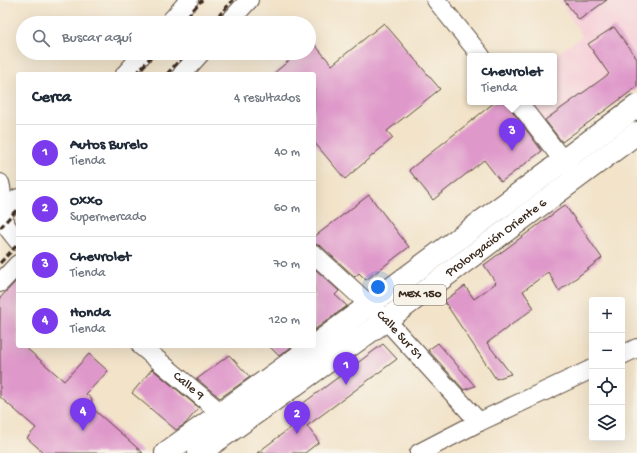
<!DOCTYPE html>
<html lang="es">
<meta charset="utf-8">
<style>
body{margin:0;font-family:"Gochi Hand",sans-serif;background:#f6f6f7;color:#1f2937}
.controls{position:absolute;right:12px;bottom:12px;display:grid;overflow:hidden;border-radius:4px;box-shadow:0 4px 16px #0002}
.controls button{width:36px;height:36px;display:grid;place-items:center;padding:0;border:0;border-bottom:1px solid #e0e1e3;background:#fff;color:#1f2937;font:20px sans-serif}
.you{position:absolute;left:378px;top:287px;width:14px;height:14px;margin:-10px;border:3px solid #fff;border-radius:50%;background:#1a73e8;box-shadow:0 0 0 6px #1a73e833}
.badge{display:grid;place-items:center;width:26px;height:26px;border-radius:50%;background:#7c3aed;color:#fff;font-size:13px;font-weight:700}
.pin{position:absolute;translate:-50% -33px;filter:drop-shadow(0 1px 2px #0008)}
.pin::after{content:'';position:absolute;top:21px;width:14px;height:12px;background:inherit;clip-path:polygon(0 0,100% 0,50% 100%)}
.popup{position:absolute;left:467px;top:53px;width:90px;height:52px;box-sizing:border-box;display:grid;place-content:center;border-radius:4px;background:#fff;filter:drop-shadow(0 1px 3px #0005);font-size:13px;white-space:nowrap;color:#747a83}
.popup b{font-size:15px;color:#1f2937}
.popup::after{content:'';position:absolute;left:50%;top:100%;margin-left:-8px;border:8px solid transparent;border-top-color:#fff}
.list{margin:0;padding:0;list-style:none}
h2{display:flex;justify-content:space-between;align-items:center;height:52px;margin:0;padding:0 16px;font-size:17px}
h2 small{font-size:13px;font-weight:400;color:#747a83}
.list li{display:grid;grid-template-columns:26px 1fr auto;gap:12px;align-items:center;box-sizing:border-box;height:56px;padding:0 16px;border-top:1px solid #e0e1e3}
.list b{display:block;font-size:15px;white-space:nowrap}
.list p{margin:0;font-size:13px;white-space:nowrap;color:#747a83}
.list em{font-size:13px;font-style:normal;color:#747a83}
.icon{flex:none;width:22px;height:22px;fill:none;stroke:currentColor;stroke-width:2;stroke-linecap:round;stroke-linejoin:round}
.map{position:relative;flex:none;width:637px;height:453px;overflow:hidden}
.search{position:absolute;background:#fff;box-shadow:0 4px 16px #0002;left:16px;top:16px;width:300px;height:44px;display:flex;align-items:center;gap:10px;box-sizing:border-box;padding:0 14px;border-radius:22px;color:#747a83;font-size:15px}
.panel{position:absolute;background:#fff;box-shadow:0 4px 16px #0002;left:16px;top:72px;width:300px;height:276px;border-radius:4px}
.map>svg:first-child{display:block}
</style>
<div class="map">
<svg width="637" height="453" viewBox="0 0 637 453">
<rect width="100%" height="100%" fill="#f7f3e8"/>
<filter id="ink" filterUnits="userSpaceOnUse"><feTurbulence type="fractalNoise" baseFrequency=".025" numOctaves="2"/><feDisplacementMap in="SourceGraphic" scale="8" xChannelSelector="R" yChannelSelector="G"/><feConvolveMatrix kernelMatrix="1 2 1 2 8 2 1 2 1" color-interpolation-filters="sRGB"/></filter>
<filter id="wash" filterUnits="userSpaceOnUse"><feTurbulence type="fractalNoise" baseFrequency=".012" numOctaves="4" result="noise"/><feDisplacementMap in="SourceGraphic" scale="16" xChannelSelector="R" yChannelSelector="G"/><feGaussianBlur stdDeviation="0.9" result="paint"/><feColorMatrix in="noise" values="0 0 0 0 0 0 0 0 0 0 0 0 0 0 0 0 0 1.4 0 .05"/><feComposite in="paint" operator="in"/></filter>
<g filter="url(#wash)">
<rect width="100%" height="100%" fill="#f2e3c9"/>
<path fill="#f6cfd8" d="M559,0H637V86L559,144L521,102H554V56L582,36Z"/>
<g id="blocks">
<path fill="#df98ca" d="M564,0H607L579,20Z
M384,23L440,89L387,131L393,138L345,179L314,142V74H273L298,53H309V38L332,65Z
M614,27L637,59V87L562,142L545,120L609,74L588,44Z
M495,102H508L510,108L542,151L501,182L484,160L433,200L409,170Z
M369,195L409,247L366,280L359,273L355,277L321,246L314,244V237Z
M565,205L602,258L559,291L548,272L523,291L534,308L487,343L511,374L496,379L444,301L465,286L474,299L496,283L484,265Z
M314,268L339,291L335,295L347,306L314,330Z
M18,279V346H24L64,381L89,354L108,371L86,394L92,399L91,407L143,453H44L27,438L36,428L0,397V298Z
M438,343L475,386L464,390L428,350Z
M383,344L397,359L307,426L319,442L305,453H257L302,419L294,410Z
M269,346H293L279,356Z
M229,355L250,377L220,398L197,379Z
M152,369L199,408L185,424L176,430L132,393Z"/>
</g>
</g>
<g filter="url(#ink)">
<use href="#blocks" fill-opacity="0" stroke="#564638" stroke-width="1"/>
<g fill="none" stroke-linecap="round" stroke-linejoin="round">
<g stroke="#564638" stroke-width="20">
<g id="minor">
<path d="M436,0L481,56"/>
<path d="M169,23L189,0"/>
<path d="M228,23L249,0"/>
<path d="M125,74L144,53"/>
<path d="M182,74L201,53"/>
<path d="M518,102L571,171"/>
<path d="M0,183C4,194 0,204 2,214C3,225 12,233 18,241"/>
<path d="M0,216L18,198"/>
<path id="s1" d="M314,254L386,320L479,422"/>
<path d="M0,283L18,264"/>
<path id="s2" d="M141,346L221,413L229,423"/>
<path d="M622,355L637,348"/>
<path d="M419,453L479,422L592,369"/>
</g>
</g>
<g stroke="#564638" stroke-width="24">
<g id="primary">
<path d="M314,346L637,106"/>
<path d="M166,453L314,346"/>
<path id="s3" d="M199,453L386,320L637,133"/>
</g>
</g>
<use href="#minor" stroke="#fff" stroke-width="18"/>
<use href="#primary" stroke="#fff" stroke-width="22"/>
<path stroke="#3b2a1e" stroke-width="3" stroke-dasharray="6 3" stroke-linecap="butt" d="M181,23L202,0
M212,23L233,0
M136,74L154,53
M167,74L186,53
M0,228L18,208
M0,263L18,244"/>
</g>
</g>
<g text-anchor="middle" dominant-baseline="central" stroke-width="3.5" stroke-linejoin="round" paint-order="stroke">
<rect fill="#f7f3e8" stroke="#73665b" stroke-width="1" x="394" y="285" width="52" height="20" rx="3"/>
<g font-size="12" font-weight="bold" fill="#3b2a1e">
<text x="420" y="295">MEX 150</text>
</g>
<g font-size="13" fill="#3b2a1e" stroke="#f7f3e8">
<text stroke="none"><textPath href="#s3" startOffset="367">Prolongación Oriente 6</textPath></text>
<text stroke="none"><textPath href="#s1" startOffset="118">Calle Sur 51</textPath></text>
<text stroke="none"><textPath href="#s2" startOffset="62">Calle 9</textPath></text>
</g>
</g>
</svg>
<div class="controls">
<button>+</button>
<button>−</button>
<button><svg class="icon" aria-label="locate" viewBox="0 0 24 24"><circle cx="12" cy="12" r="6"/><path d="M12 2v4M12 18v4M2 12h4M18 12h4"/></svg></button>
<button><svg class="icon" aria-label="layers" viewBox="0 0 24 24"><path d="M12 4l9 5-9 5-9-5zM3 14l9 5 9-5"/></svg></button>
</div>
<div class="you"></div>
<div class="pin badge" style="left:346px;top:385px">1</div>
<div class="pin badge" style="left:297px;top:434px">2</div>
<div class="pin badge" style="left:512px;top:151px">3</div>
<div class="popup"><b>Chevrolet</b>Tienda</div>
<div class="pin badge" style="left:83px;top:431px">4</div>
<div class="search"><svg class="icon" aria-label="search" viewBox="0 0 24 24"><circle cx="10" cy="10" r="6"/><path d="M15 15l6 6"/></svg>Buscar aquí</div>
<section class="panel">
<h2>Cerca<small>4 resultados</small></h2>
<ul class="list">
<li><span class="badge">1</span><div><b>Autos Burelo</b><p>Tienda</p></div><em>40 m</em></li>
<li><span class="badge">2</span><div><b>Oxxo</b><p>Supermercado</p></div><em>60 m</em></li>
<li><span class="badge">3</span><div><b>Chevrolet</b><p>Tienda</p></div><em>70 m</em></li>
<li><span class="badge">4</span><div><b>Honda</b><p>Tienda</p></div><em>120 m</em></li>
</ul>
</section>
</div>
